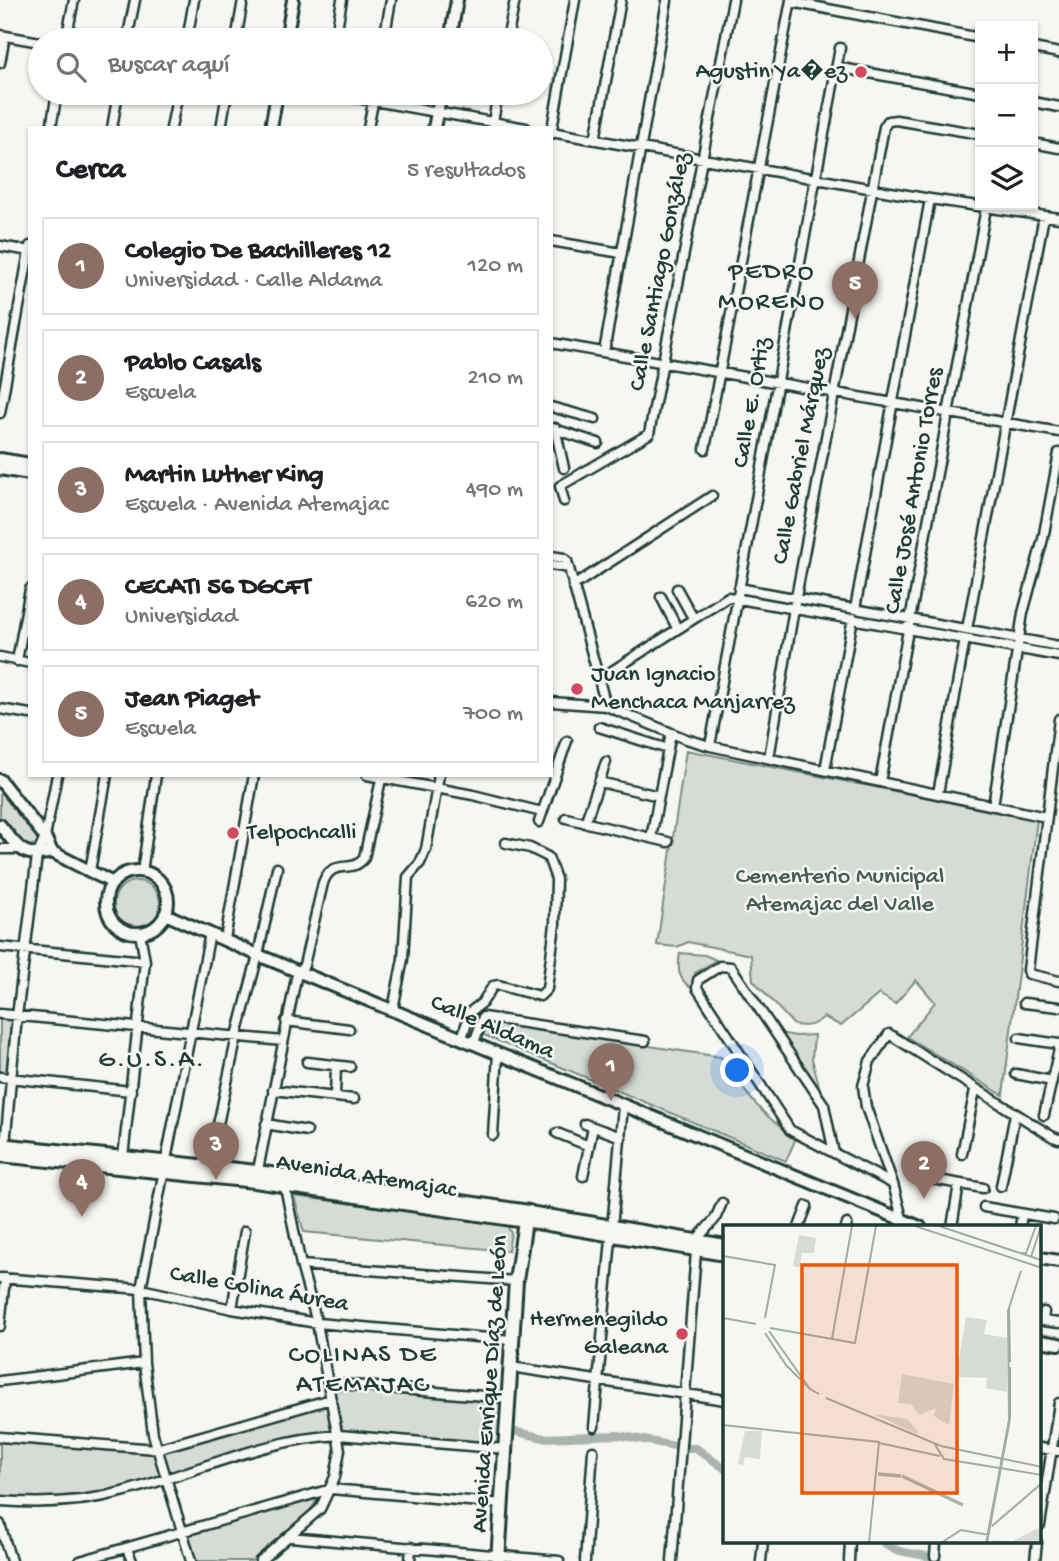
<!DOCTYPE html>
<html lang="es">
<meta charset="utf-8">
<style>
body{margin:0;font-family:"Gochi Hand",sans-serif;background:#f6f6f6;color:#202124}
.controls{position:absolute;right:21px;top:21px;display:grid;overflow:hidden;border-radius:0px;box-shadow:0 2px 5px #0004}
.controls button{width:63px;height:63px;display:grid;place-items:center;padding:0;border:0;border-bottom:2px solid #e0e0e0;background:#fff;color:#202124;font:35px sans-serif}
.you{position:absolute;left:738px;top:1071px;width:24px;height:24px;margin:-18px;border:5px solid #fff;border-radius:50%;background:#1a73e8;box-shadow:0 0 0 10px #1a73e833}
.badge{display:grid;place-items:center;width:46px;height:46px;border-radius:50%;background:#0b8043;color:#fff;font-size:23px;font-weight:700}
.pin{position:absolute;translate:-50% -58px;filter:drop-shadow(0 2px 4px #0008)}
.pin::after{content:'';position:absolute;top:37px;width:24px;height:21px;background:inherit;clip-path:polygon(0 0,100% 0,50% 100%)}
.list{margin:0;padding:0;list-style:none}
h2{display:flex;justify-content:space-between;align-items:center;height:91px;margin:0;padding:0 28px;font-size:30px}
h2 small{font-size:23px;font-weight:400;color:#757577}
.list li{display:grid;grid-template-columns:46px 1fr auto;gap:21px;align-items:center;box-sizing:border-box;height:98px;margin:0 14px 14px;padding:0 14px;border:2px solid #e0e0e0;border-radius:0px}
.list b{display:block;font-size:26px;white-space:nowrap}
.list p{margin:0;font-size:23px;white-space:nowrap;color:#757577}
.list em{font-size:23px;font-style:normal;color:#757577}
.icon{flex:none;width:38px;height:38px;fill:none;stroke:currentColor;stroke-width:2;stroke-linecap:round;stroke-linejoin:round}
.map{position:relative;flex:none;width:1059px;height:1561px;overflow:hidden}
.search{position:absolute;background:#fff;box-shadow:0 2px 5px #0004;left:28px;top:28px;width:525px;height:77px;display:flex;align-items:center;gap:18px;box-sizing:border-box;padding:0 24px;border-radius:38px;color:#757577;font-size:26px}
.panel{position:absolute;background:#fff;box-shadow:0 2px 5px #0004;left:28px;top:126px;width:525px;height:651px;border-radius:0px}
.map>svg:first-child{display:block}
</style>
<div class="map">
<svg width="1059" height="1561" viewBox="0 0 1059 1561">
<rect width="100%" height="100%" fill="#f6f6f2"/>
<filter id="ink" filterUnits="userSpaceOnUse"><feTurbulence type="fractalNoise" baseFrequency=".0143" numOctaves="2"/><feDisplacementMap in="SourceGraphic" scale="14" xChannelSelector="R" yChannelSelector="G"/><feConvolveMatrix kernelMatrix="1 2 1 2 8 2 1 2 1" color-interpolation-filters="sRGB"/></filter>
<g filter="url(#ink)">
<path fill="#d6dbd6" stroke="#7a8c85" stroke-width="2" d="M686,750L1037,819L1003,1095L907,1037L935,1002L916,980L895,1004L879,994L841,1026L824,1017C813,1026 808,1027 794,1025L753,980L751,955L688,942L677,947L657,945Z
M0,786L38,833L37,844L23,847L0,817Z
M114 904a23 23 0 1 1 46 0a23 23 0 1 1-46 0Z
M680,953L705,955L716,960L695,973L698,978L694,983V990C678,980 677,970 680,953Z
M0,1019L12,1020L6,1074L0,1073Z
M485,1021L721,1057C746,1093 758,1113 796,1138L786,1161L484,1035Z
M780,1033L795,1036L814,1035L812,1059L820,1089L816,1091Z
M294,1196L506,1224L511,1233L508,1251L304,1232Z
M333,1387L506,1401L502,1446L343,1433Z
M329,1403L333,1432L171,1475L160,1451Z
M0,1440L153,1452L161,1475L129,1486L66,1499L0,1498Z
M318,1498L310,1511L252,1561H196L189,1534Z"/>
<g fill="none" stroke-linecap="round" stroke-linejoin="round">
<path stroke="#aab3ae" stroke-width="8" d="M517,1432L544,1438L618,1435L675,1446
M687,1448H696L725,1469
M883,1542C904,1558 919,1550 938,1561"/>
<g stroke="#1f3d34" stroke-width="13">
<path id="minor" d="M791,2L980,38
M0,35L40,42
M66,40L74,0
M127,40L135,0
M187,40L194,0
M236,40L243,0
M335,40L342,0
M384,40L391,0
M507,40L515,0
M1033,48L1059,53
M0,63L5,36
M836,67L980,93
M329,93L526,128
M1033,102L1059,107
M51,128L57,93
M112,128L118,93
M171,128L178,93
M221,128L227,93
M368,128L375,93
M492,128L498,93
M551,132L930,199L1059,218
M551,134L575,0
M595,140L621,0
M1033,143L1059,148
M551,241L621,253
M0,246L30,251
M551,343L1059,432
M604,352L667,1
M551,407L595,419
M0,413L30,246
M551,428L598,443
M555,428L564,468
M705,449L791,0
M564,501L560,486L649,434L733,0
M551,556L564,558L567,561L606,706
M551,565L569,568
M573,586L712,496
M739,588L1059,646
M677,589L693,618
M661,597L677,628
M855,609L930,199
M967,629L1044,216
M0,657L30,663
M17,661L30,589
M612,671L728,597L1059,656
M551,702L606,706L686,739L710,746L1046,817
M0,709L30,714
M1059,719L1028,970L1029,974L1059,981
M599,727L668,749
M710,746L840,48
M769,758L794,608L884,127L888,121L896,120L980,134
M825,770L853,618
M367,775L473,795L542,812
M599,782L659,796
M880,782L986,208
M938,794L965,639
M993,806L1023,613L1043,539L1059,453
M566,818L668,842
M539,822L567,741
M585,823L606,762
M651,838L671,733
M0,849H19
M90,871L107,775
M142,872L156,775
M225,939L254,775
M0,947L145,961
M1024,1003L1059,1007
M393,1009L403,959L408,877L420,863L426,849L439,775
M0,1014L283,1041
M286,1021L349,1029
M462,1038L470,1012L482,1003L493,986L498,985L540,996L547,989L555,924L556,879L548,857L530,848L506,843
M1019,1038L1059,1044
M474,1043L483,1017L645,1041
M307,1062L350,1067
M1016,1074L1052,1081
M0,1077L131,1091
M273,1090L354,1099
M335,1097L336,1066
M1044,1115L1059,1049
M266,1124L307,1131
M585,1124L621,1137
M557,1133L589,1146
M493,1135L498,1053
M5,1145L17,1016L37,856L45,837L57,775
M834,1153L824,1105L731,967L720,966L698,980L697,988L790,1130L893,1184
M962,1154L975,1090
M123,1157L145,961L140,933
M209,1166L237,1036L258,955L277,868
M257,1175L296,978L304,965L323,883C332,857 352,875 364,858L382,775
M583,1176L593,1127
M916,1176L983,1188
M1001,1186L1015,1114
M984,1207L1054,1219
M902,1218L893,1184L866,1107L863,1086L870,1061L889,1034L1053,1137L1059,1139
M799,1227L807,1206
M846,1227L847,1224
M952,1227L959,1184
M1020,1227L1022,1214
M301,1265L516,1281
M0,1278L141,1289L232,1309L317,1323L511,1340
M232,1309L245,1231
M1044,1312L1043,1321L1059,1323
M0,1326L5,1278
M511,1367L725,1400
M0,1381L144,1363
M328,1383L508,1398
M594,1427L623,1106
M0,1437L156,1449L331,1399
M1040,1448L1059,1451
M0,1501C41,1504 82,1503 122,1492C195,1473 263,1439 339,1435L506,1449
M0,1524L11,1561
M1040,1525L1059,1403
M290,1537L559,1561
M127,1549L132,1561
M935,1556L936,1542
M80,1561L331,1489L503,1504
M191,1561L153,1434L144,1363L141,1289L210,933
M260,1561L320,1509L335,1477L340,1450L317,1323L301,1265L284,1182
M410,1561L411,1547
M585,1561L593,1451
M672,1561L697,1239L715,1219L722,1203
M761,1561L763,1542
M849,1561L850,1542
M1035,1561L1037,1542"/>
</g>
<g stroke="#1f3d34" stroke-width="16">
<path id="tertiary" d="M286,40L293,0
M450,40L457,0
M271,128L277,93
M434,128L441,93
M0,459L30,464
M0,469L30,474
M0,780L45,837L52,852L113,883
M0,825C16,845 23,860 52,852
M106 902a31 31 0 1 1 62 0a31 31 0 1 1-62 0Z
M165,914L258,955L920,1227
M529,1212L725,1245
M525,1221L725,1255
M1040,1258L1059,1261
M1040,1341L1059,1344"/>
</g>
<g stroke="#1f3d34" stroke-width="18">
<path id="secondary" d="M0,1145L257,1172L529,1212L525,1221L516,1281L498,1561
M0,1155L255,1181L525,1221"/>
</g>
<use href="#minor" stroke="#f6f6f2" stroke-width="8"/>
<use href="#tertiary" stroke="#f6f6f2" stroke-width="10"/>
<use href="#secondary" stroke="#f6f6f2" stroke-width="12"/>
</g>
</g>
<g fill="#d1495b" stroke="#f6f6f2" stroke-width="2.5">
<circle cx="861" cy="72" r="7"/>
<circle cx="577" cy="689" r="7"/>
<circle cx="233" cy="833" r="7"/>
<circle cx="682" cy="1334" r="7"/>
</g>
<g text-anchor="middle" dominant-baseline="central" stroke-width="5" stroke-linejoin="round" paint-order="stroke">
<g font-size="24" fill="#1f3d34" stroke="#f6f6f2" text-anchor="end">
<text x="847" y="72">Agustin Ya�ez</text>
<text x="591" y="675" text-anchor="start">Juan Ignacio<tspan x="591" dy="28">Menchaca Manjarrez</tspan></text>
<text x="247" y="833" text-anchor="start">Telpochcalli</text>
<text x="668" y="1320">Hermenegildo<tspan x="668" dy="28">Galeana</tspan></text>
</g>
<g font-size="24" fill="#1f3d34" stroke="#f6f6f2">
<text transform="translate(661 272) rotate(-79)">Calle Santiago González</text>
<text transform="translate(753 403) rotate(-80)">Calle E. Ortiz</text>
<text transform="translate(802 456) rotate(-79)">Calle Gabriel Márquez</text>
<text transform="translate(915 491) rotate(-80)">Calle José Antonio Torres</text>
<text transform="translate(492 1028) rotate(23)">Calle Aldama</text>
<text transform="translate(366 1177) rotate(9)">Avenida Atemajac</text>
<text transform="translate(259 1290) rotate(10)">Calle Colina Áurea</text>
<text transform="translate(491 1384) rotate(-86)">Avenida Enrique Díaz de León</text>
</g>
<g font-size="24" fill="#445d54" stroke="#f6f6f2">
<text x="840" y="877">Cementerio Municipal<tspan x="840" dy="28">Atemajac del Valle</tspan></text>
</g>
<g font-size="26" letter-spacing="2" fill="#1f3d34" stroke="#f6f6f2">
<text x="772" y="273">PEDRO<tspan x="772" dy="30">MORENO</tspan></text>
<text x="152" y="1061">G.U.S.A.</text>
<text x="363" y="1356">COLINAS DE<tspan x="363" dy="30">ATEMAJAC</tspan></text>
</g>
</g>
<g transform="translate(723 1225)">
<rect width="318" height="318" fill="#f6f6f2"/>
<path d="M76,10L93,13L91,28H79L77,42L70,41ZM243,92L264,95L261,109L284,113V167L263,163L264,153L233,152ZM179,149L231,159L226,200L211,191L213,183L196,190L188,179L175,178ZM150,189L184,194L195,206L194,209ZM22,206H39L37,234L22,232L20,240L15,239ZM313,304H318V318H277L268,315L290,316Z" fill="#d6dbd6"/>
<path fill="none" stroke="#aab3ae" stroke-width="3.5" d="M155,249L178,251M179,251L240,280"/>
<path fill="none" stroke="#a0aca6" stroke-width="2" d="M192,1L319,43M216,1L318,35M299,28H303L313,1M0,31L52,40L42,93M308,32L318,1M0,93L33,99M47,103L132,118L153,1M46,106L87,164L96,169M42,108L63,140L87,164M109,114L129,1M287,137L286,83L295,55M103,173L218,221L319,242M0,200L156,217L146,318M156,218L217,231M211,218L221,234L319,250M269,301L319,258M218,318L238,305L266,310M263,318L286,195L285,86L298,46M264,318L287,194V142"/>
<path fill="#e8590c" fill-opacity="0.15" stroke="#e8590c" stroke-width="3.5" d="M79,40H234V268H79Z"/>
<rect width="318" height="318" fill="none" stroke="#1f3d34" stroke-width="3.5"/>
</g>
</svg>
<div class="controls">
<button>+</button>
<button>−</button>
<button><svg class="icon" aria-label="layers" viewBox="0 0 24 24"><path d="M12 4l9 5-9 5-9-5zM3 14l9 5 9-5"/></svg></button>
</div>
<div class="you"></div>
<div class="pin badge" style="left:611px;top:1101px;background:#8d6e63">1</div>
<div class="pin badge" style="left:924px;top:1199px;background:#8d6e63">2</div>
<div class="pin badge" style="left:216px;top:1180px;background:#8d6e63">3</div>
<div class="pin badge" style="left:82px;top:1217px;background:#8d6e63">4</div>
<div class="pin badge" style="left:855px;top:319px;background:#8d6e63">5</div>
<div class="search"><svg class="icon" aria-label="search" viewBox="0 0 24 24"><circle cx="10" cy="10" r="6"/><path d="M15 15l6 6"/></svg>Buscar aquí</div>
<section class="panel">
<h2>Cerca<small>5 resultados</small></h2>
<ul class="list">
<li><span class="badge" style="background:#8d6e63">1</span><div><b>Colegio De Bachilleres 12</b><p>Universidad · Calle Aldama</p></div><em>120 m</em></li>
<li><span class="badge" style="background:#8d6e63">2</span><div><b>Pablo Casals</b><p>Escuela</p></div><em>210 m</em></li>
<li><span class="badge" style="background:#8d6e63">3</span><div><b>Martin Luther King</b><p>Escuela · Avenida Atemajac</p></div><em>490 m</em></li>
<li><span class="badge" style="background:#8d6e63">4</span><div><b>CECATI 56 DGCFT</b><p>Universidad</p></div><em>620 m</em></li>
<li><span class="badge" style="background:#8d6e63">5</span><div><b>Jean Piaget</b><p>Escuela</p></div><em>700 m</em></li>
</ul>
</section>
</div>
